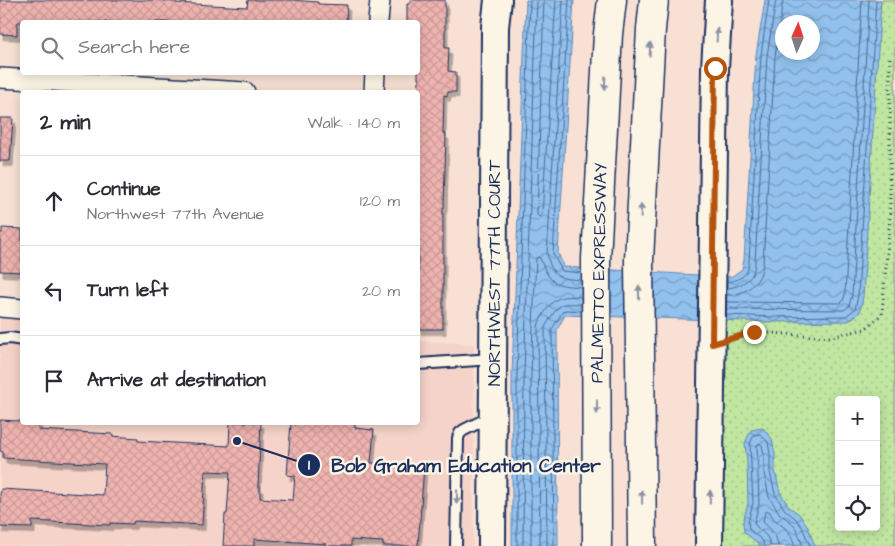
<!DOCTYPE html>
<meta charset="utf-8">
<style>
body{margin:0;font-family:"Architects Daughter",sans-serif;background:#f7f7f7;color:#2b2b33}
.controls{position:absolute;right:15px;bottom:15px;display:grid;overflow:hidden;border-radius:5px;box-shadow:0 2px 12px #0003}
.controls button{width:45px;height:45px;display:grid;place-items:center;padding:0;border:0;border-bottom:1px solid #e1e1e2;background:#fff;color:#2b2b33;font:25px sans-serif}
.compass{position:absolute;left:775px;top:15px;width:45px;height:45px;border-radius:50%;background:#fff;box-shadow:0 2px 12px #0003;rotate:3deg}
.stop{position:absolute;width:15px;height:15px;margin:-11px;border:4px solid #b45309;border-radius:50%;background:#fff}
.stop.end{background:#b45309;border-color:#fff;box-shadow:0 1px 5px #0008}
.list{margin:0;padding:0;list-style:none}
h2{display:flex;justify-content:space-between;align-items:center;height:65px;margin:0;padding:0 20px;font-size:21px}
h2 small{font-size:16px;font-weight:400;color:#7c7c81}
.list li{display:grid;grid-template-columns:32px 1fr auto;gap:15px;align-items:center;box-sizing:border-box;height:90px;padding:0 20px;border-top:1px solid #e1e1e2}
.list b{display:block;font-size:19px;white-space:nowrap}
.list p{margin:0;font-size:16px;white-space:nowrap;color:#7c7c81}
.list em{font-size:16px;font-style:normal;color:#7c7c81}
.icon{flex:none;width:28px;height:28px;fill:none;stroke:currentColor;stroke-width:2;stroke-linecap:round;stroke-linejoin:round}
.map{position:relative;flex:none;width:895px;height:546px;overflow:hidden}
.search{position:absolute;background:#fff;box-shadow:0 2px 12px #0003;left:20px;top:20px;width:400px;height:55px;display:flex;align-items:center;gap:12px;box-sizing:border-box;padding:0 18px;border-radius:5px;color:#7c7c81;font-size:19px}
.panel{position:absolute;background:#fff;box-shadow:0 2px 12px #0003;left:20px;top:90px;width:400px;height:335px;border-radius:5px}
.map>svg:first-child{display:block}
</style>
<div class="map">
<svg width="895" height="546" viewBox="0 0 895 546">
<defs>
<pattern id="grass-dots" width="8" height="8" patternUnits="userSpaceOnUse" patternTransform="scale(1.25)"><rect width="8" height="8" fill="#c0e6a1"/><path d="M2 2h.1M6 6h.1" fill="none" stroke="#a4c68d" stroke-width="1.8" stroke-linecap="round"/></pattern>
<pattern id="water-waves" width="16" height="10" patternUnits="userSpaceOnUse" patternTransform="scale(1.25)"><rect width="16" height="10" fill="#92c1ed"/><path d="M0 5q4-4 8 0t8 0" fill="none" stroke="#769dc3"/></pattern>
<pattern id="building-cross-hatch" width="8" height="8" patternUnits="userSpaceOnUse" patternTransform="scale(1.25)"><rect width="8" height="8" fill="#eeb3ae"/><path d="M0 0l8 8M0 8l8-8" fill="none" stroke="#cc9a98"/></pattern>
<filter id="shadow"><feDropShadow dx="3" dy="5.5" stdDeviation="0" flood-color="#0004"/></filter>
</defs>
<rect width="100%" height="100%" fill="#f8e1d4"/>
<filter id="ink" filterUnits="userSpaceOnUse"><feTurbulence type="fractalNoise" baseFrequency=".02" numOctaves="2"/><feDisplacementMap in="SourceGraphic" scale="10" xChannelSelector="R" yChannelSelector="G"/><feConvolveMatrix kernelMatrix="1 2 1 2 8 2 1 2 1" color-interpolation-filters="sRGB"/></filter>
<g filter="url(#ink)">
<path fill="#f5d3c9" d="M0,317L22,318V422H418V341L474,344L473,546H0Z"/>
<path fill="url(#grass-dots)" stroke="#6e8a80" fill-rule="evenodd" d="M866,0H895V546H723L724,315ZM839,400H876V527H839Z"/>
<path fill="url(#water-waves)" stroke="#6287b4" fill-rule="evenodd" d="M526,0H574L558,253L564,267L731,277L742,269L744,260L756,55L765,0H881L863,297L860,312L849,321L774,322L565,315L557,330L558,546H512V374ZM782,22H812V52H782Z
M763,428L772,439L775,454V471L780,492L789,507L799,514L807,525L815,546H761L744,532L743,522L748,503L747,463L745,443L751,430Z"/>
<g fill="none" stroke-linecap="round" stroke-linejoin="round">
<path stroke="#4b6997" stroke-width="1" d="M544,0L537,215L539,217L542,215L556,0
M563,0L547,254C553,279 558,278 581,280
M569,0L553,254L562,271L581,273
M727,282C733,282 742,278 746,273C748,270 749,264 749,261L761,55L769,0
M727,288C735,288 748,282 752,275C754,271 755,266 755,262L767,56L776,0
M727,295C738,296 752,289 758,279C761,275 762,269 763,264L775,57L783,0
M726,302L841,303L843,301L845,294L862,0
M726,309L844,310L849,306L852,295L869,0
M726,315L774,317L846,316L855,309L858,296L876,0
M517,546V374L530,0
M523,546L524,374L537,0
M531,546V374L536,258L538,257L540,258C550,284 553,285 581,287
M540,546L538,327C539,321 542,317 545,312C556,295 563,296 581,297
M547,546L545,328C547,323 550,319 553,314C561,301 568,304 581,304
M554,546L552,329L563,311L566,310L581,311
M764,546L763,541L749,529L748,522L753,503L750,444L754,435L760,434L768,442L770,454V472L775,494L785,510L795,518L802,527L810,546
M770,546C770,534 759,532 754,523L759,504L757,446L759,443L762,445L764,455V473L769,497L780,514L791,522L797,530L803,546
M778,546C777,535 771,529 763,522L765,512L767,511H769L774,519L785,528L790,534L795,546"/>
</g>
<path fill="url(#building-cross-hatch)" stroke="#1b2f5e" filter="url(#shadow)" d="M0,0H164V1L176,2V3L247,7L248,0H291L318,2V4L347,5L346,22H17V35L0,34Z
M410,0H445V48H449L448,71L456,72V92H448L447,96L444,95L443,133L446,134L444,208H443V329H418V105L419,79H418V22H407V4H410Z
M0,118H13L10,161H0Z
M2,228L22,229V272L0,271V233H2Z
M0,420L39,422L38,430L113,434L112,436L138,438V441L229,446L230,422H261L258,486H260V498L293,500L295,476L287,475L291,422H355V428L374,430L371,463L424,466L418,546H383V542L351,540V546H325L326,544L254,539V546H223L225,514H227L230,472L205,471L202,525L134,521L133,524L110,523V525L32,521V528L0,527V495L1,489L103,495L105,464L3,458V452L0,451Z"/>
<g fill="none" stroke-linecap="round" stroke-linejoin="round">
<g stroke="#1b2f5e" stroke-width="14">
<path id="lane" d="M0,339L10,338L22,340
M418,364L493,359
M456,546L458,438L460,433L464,430L492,416"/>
</g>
<g stroke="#1b2f5e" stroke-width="22">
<path id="street" d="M378,22L380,0
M0,78L245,92
M374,92L375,72
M0,307L22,309"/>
</g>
<g stroke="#1b2f5e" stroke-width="30">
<path id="secondary" d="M492,546L495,27L498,0
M709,546L715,68L719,0"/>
</g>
<g stroke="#1b2f5e" stroke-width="31">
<path id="highway" d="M597,546L596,259L608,34L612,0
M642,546L639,260L651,29L654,0"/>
</g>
<path stroke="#1b2f5e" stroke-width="3" stroke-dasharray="1 4" stroke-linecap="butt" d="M730,339L754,332L831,337L865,329L882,314L890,217V57"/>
<use href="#lane" stroke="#fcf5e5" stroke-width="10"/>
<use href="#street" stroke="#fcf5e5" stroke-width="19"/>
<use href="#secondary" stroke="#fcf5e5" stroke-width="26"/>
<use href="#highway" stroke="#fcf5e5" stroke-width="28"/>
</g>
<defs><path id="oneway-solid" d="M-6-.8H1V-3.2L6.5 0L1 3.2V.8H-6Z" transform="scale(1.25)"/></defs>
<g fill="#8c92a2">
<use href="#oneway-solid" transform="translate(717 35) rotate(-87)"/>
<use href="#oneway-solid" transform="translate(650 49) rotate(-87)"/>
<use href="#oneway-solid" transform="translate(605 83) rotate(93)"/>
<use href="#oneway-solid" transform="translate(641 211) rotate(-87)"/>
<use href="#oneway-solid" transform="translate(639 292) rotate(-90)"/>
<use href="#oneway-solid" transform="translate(597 407) rotate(90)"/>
<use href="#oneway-solid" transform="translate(457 497) rotate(91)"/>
<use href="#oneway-solid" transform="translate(642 497) rotate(-91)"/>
<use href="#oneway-solid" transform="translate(710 497) rotate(-89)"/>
</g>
</g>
<g fill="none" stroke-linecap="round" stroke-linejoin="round" filter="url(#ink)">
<path stroke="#b45309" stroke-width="6" d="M715,68L712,344L754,332"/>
</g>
<g text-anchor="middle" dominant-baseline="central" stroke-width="5" stroke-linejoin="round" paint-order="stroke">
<g font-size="18" fill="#1b2f5e" stroke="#fcf5e5">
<text transform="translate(494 273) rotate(-90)">NORTHWEST 77TH COURT</text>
<text transform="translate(599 273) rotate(-89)">PALMETTO EXPRESSWAY</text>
</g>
</g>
<path fill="none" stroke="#1b2f5e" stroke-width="2" d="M237 441L309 465"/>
<g fill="#1b2f5e" stroke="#fcf5e5" stroke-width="2">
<circle cx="237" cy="441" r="5"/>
<circle cx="309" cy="465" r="12"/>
</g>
<g font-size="15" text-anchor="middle" font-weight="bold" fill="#fff">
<text x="309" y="470">1</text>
</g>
<g font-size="19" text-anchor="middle" font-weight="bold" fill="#1b2f5e" stroke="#fcf5e5" stroke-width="5" stroke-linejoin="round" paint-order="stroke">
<text x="466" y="472">Bob Graham Education Center</text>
</g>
</svg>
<div class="controls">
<button>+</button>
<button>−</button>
<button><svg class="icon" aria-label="locate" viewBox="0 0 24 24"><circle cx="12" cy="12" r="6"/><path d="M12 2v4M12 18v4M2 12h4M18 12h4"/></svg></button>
</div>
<svg class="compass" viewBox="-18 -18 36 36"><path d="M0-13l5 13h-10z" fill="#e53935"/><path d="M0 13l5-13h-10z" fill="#7c7c81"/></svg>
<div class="stop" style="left:715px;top:68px"></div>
<div class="stop end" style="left:754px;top:332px"></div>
<div class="search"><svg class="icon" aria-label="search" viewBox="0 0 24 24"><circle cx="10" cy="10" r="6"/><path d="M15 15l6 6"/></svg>Search here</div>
<section class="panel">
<h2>2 min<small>Walk · 140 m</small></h2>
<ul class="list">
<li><svg class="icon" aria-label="ahead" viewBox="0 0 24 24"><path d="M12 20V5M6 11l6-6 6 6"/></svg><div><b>Continue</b><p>Northwest 77th Avenue</p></div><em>120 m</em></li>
<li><svg class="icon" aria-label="left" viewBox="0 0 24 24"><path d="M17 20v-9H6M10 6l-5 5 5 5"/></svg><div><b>Turn left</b></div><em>20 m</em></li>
<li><svg class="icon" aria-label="arrive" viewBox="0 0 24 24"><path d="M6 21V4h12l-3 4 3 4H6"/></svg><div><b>Arrive at destination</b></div></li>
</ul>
</section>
</div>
